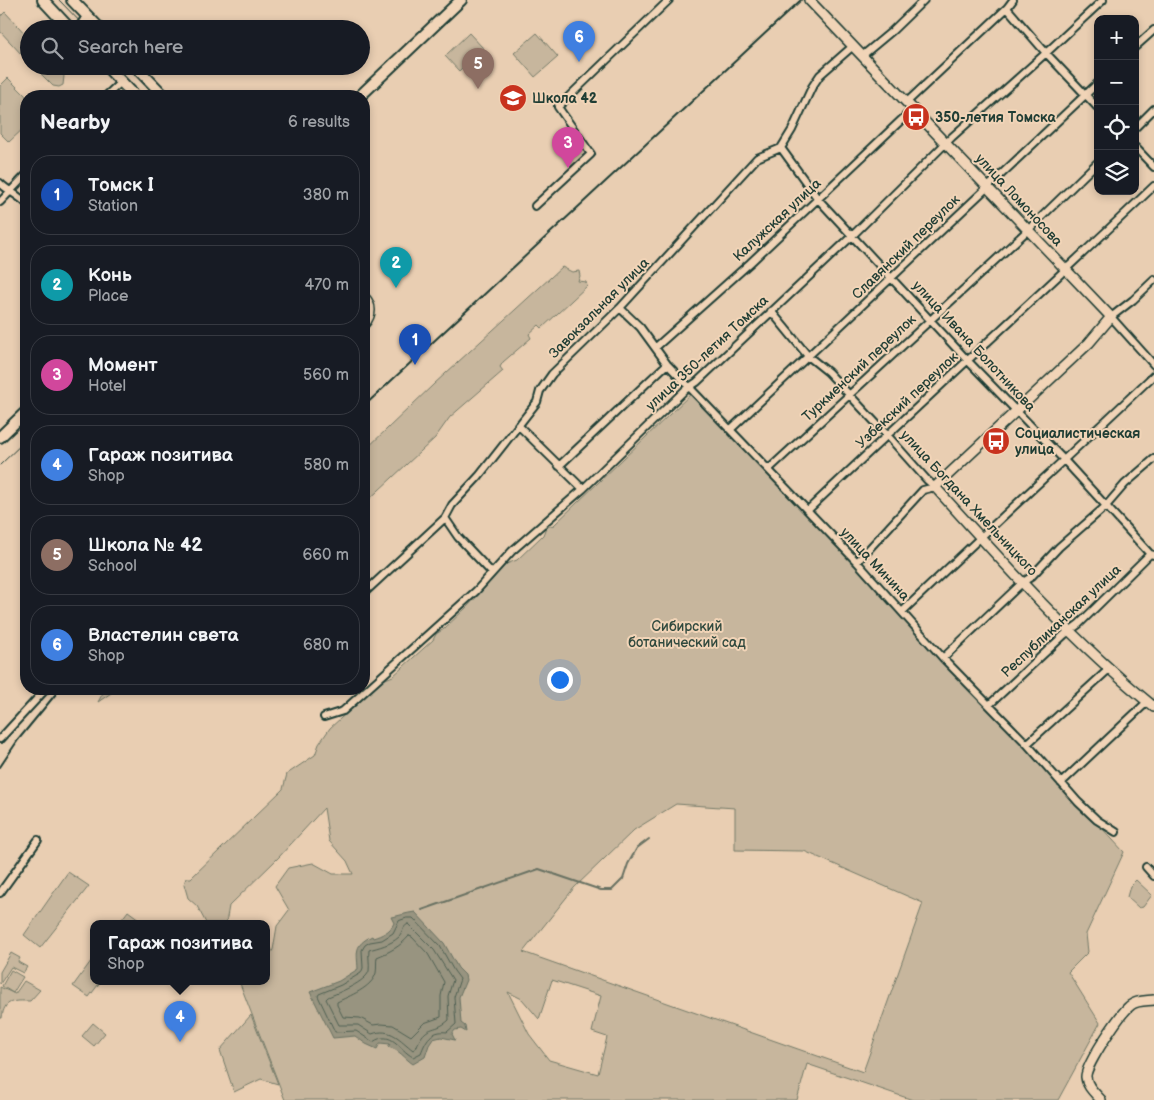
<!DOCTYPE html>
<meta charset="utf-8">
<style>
body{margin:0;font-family:"Balsamiq Sans",sans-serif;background:#242831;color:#f1f3f6}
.controls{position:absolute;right:15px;top:15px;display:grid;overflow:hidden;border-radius:10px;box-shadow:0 2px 8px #0003}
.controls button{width:45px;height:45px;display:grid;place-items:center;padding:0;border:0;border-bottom:1px solid #363941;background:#171b24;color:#f1f3f6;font:25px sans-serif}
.you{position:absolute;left:559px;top:679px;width:18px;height:18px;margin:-12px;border:4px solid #fff;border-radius:50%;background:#1a73e8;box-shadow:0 0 0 8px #1a73e833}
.badge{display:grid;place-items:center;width:32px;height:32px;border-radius:50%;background:#c8321e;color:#fff;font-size:16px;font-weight:700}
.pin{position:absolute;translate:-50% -41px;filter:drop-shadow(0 1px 2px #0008)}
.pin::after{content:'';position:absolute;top:26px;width:18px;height:15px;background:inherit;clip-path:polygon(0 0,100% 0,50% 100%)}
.popup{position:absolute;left:90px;top:920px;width:180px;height:65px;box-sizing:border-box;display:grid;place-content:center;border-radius:10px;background:#171b24;filter:drop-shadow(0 1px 4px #0005);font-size:16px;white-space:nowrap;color:#9ea1a6}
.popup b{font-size:19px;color:#f1f3f6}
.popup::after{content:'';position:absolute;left:50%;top:100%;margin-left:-10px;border:10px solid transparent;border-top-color:#171b24}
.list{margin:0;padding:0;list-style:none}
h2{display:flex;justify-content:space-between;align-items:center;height:65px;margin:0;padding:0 20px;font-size:21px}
h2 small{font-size:16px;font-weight:400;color:#9ea1a6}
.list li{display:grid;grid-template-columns:32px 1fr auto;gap:15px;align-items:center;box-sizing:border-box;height:80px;margin:0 10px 10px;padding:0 10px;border:1px solid #363941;border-radius:20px}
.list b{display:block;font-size:19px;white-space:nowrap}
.list p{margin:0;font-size:16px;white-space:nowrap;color:#9ea1a6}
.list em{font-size:16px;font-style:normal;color:#9ea1a6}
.icon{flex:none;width:28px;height:28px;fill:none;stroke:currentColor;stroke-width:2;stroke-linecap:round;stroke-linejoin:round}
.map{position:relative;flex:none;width:1154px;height:1100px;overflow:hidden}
.search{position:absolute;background:#171b24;box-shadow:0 2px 8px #0003;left:20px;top:20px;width:350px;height:55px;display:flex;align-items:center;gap:12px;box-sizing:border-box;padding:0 18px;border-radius:28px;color:#9ea1a6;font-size:19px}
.panel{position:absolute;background:#171b24;box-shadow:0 2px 8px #0003;left:20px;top:90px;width:350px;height:605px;border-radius:20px}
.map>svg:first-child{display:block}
</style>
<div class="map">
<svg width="1154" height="1100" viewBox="0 0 1154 1100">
<rect width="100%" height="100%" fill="#e9ceb2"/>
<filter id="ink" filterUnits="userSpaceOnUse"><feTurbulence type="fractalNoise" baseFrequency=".02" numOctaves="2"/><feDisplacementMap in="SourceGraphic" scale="10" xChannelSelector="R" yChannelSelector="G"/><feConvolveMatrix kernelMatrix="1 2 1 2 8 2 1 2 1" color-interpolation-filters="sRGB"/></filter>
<g filter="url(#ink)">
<path fill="#c7b69d" stroke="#737a68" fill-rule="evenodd" d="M5,12L29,38V48L22,55L0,31V17Z
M469,33L483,48L459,71L445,56Z
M537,33L558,57L535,77L514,53Z
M33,66H57L64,76L63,85L59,87L53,86Z
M8,78L26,96V126L9,142L0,133V86Z
M562,267L572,272L579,271L580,276L578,281L586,282L587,286L542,328L539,325L529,334L531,338L503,362L500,367L503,371L450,417L435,438L364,504V451L434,384Z
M693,392L856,564L941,661L1026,746L1124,852L1086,934L1088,952L1068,972L1100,1023L1058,1100H913L807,1064L797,1100H285L239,981H266V959L273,950L277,926L289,910L275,886L288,868L313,863L333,874H353L347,861L329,841L324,808L279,857L229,906L226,923H206L197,906L188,898L184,884L186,878H191L283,789L287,774L315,755L319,744L330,728L383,680L393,676L424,648L433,640L436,634L444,629L468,606L506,564L517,560L543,535L546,527L554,525ZM676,804L735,808V850L804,851L923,903L863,1072L523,952L574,888L634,830ZM552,980L601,996L592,1032L607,1037L598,1074L549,1060L529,1034L508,992L522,999L539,1019Z
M105,689H117L98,702Z
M68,872L89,886L40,948L24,935Z
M1136,880L1152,895L1143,907L1139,908L1127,897L1130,886Z
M128,911L143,922L142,923H119Z
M11,953L20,958L18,962L27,967L23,973L11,967L0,984V972Z
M94,957V981H101L89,997L73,986Z
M11,970L23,977L13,993L2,986Z
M24,981L40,990L30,1001C14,1001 4,999 2,1018H0V987L15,994Z
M251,1015L278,1084L261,1079L234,1092L220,1050Z
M93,1023L105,1033L94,1046L82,1036Z"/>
<path fill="#989480" stroke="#687162" d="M415,912L444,943L458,968L465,975L466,980L459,997L461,1023L465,1026L466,1032L461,1029L455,1030L452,1034L455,1040L441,1037L433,1039L429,1045L425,1057L413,1064C404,1058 400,1050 388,1047L390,1044L380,1043L377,1049L366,1044L355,1036L333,1038L310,992L339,981L358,969C357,951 354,945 372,936L373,938C382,935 390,932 394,923L391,917C399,916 406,913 415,912Z"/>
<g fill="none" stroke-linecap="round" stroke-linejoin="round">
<path stroke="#4f6052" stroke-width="1" d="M407,918H413L440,946L454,971L460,979L454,997L456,1024L447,1032C431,1030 426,1040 421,1053L413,1057C399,1050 392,1029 373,1042L356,1031L335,1032L318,996L319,994L341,985L361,973L363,968L362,950L365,945L370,942L382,940L393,933L399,921Z
M408,924L434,950L453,980L448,996L449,1020C434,1034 426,1022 416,1048L413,1050C400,1040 391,1027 372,1034L358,1025H339L326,999L328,997C338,993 366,982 369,971C370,964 368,956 369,950C379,947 390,945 399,937C403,933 402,927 408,924Z
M409,936L412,937L428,954L444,982L441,996V1017L424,1023L411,1036L393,1025L381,1024L373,1025L360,1018L343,1017L337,1005V1002C349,996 372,988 376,973C377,968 376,962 377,957C389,952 400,947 409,936Z"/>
<path stroke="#687162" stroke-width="2" d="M422,910L539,869L601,890H612L623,879L628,864L637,848L649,839"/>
<g stroke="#1f3d34" stroke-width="10">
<path id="minor" d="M1007,8L1046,53L1098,108
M1135,47L1154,30
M862,56L892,31L924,0
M106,96L121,82
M907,102L1007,8L1013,0
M1135,128L1154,109
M1135,147L1154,167
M781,148L818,199L968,361L1064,460L1150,554L1154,555
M0,183C8,191 18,195 26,203
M0,202L26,175
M535,206L591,154L558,107L669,0
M1154,280L1133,300L1111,317L1154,365
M620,308L640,327L667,364L857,562L943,658L1027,744L1078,802L1097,820L1116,832
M771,311L808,356L828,372L887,435L927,480L935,487
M656,347L750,263L913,109
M518,425L583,489
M731,429L1098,83
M559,466L667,364
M769,469L1028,230L1098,162
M808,510C922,401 1040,295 1154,186
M445,518L458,537L492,573
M857,562L923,490L935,487
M364,593L445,518L452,505L479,476L537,402L540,391L552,374L620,308L757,158L781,148L792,130L812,87L820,75L853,46
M902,612C985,532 1070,455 1154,375
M943,658L1023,582L1031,577L1059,547L1106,506L1125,484L1154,459
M989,705L1064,635L1079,624L1150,554
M324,717L343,711L476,591L512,551L583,489L685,390L697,382L852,236L952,137L1046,53L1103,0
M0,739L46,689
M1027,744L1109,669
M1061,783L1147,702
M1146,867L1154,876
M0,893L38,840"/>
</g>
<g stroke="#1f3d34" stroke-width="12">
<path id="tertiary" d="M809,0L1111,317L1089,343L935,487C1004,564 1074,642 1154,707
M1101,1100C1095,1093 1087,1087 1086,1077C1085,1066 1121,1012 1131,1005C1137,1000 1147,1001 1154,1000"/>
</g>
<g stroke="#1f3d34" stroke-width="12">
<path id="secondary" d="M364,297C372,305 372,315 364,324"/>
</g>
<g stroke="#1f3d34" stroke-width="14">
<path id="primary" d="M43,0L70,29
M72,0L100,29
M80,29L88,17
M106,66L135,96
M135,66L164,96
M360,96L461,0
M0,437L26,412"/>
</g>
<use href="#minor" stroke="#f1d4b7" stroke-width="6"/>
<use href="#tertiary" stroke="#f1d4b7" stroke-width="9"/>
<use href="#secondary" stroke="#f1d4b7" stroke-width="9"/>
<use href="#primary" stroke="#f1d4b7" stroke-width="10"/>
<path stroke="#1f3d34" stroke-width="1" d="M59,0L87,29
M128,66L157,96
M0,465L26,440"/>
<path stroke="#1f3d34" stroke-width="2" d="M364,406L801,0
M0,767L18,740L60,689"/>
</g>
</g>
<defs>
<g id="school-disc" transform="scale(1.4375)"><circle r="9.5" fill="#c8321e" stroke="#f1d4b7"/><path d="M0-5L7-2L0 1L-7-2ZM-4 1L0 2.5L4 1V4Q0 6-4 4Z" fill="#fff"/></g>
<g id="bus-disc" transform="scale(1.4375)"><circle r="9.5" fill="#c8321e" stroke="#f1d4b7"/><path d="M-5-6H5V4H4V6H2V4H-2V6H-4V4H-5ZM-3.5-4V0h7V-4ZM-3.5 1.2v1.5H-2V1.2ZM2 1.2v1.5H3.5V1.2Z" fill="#fff"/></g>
</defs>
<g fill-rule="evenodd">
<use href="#school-disc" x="513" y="98"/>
<use href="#bus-disc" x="916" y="117"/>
<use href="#bus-disc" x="996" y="441"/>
</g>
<g text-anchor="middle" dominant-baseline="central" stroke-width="4" stroke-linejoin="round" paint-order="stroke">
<g font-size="14" font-weight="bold" fill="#1f3d34" stroke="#f1d4b7" text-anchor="start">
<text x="532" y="98">Школа 42</text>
<text x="935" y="117">350-летия Томска</text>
<text x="1015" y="433">Социалистическая<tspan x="1015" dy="16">улица</tspan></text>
</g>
<g font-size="14" fill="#1f3d34" stroke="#f1d4b7">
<text transform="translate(1019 200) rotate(47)">улица Ломоносова</text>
<text transform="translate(777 220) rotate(-43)">Калужская улица</text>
<text transform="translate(906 247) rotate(-44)">Славянский переулок</text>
<text transform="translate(599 308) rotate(-45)">Завокзальная улица</text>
<text transform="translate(974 346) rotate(47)">улица Ивана Болотникова</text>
<text transform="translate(707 353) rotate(-43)">улица 350-летия Томска</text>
<text transform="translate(859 368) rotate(-43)">Туркменский переулок</text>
<text transform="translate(907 400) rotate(-43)">Узбекский переулок</text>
<text transform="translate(969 503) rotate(47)">улица Богдана Хмельницкого</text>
<text transform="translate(875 564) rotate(47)">улица Минина</text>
<text transform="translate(1061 621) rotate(-43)">Республиканская улица</text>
</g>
<g font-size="14" fill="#30493e" stroke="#f1d4b7">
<text x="687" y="626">Сибирский<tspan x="687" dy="16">ботанический сад</tspan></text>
</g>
</g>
</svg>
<div class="controls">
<button>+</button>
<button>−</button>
<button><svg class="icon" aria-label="locate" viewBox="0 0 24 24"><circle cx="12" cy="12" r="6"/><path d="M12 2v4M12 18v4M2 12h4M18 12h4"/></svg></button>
<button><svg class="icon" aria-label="layers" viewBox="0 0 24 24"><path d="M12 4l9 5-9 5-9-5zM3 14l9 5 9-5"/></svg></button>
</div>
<div class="you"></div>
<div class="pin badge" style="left:415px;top:365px;background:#1a4fb4">1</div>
<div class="pin badge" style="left:396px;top:288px;background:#0f9aa8">2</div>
<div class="pin badge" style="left:568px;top:168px;background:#d1479c">3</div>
<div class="pin badge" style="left:180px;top:1042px;background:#3f7fe0">4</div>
<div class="popup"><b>Гараж позитива</b>Shop</div>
<div class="pin badge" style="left:478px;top:89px;background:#8d6e63">5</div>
<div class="pin badge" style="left:579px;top:62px;background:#3f7fe0">6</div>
<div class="search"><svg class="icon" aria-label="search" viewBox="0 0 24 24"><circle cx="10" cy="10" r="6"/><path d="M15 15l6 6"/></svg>Search here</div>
<section class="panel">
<h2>Nearby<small>6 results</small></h2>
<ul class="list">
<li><span class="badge" style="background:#1a4fb4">1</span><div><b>Томск I</b><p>Station</p></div><em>380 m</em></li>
<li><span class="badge" style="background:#0f9aa8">2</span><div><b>Конь</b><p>Place</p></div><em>470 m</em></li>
<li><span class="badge" style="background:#d1479c">3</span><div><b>Момент</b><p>Hotel</p></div><em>560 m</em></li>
<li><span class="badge" style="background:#3f7fe0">4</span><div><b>Гараж позитива</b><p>Shop</p></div><em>580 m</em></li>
<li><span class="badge" style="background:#8d6e63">5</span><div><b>Школа № 42</b><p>School</p></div><em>660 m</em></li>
<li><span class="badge" style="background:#3f7fe0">6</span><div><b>Властелин света</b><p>Shop</p></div><em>680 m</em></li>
</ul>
</section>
</div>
